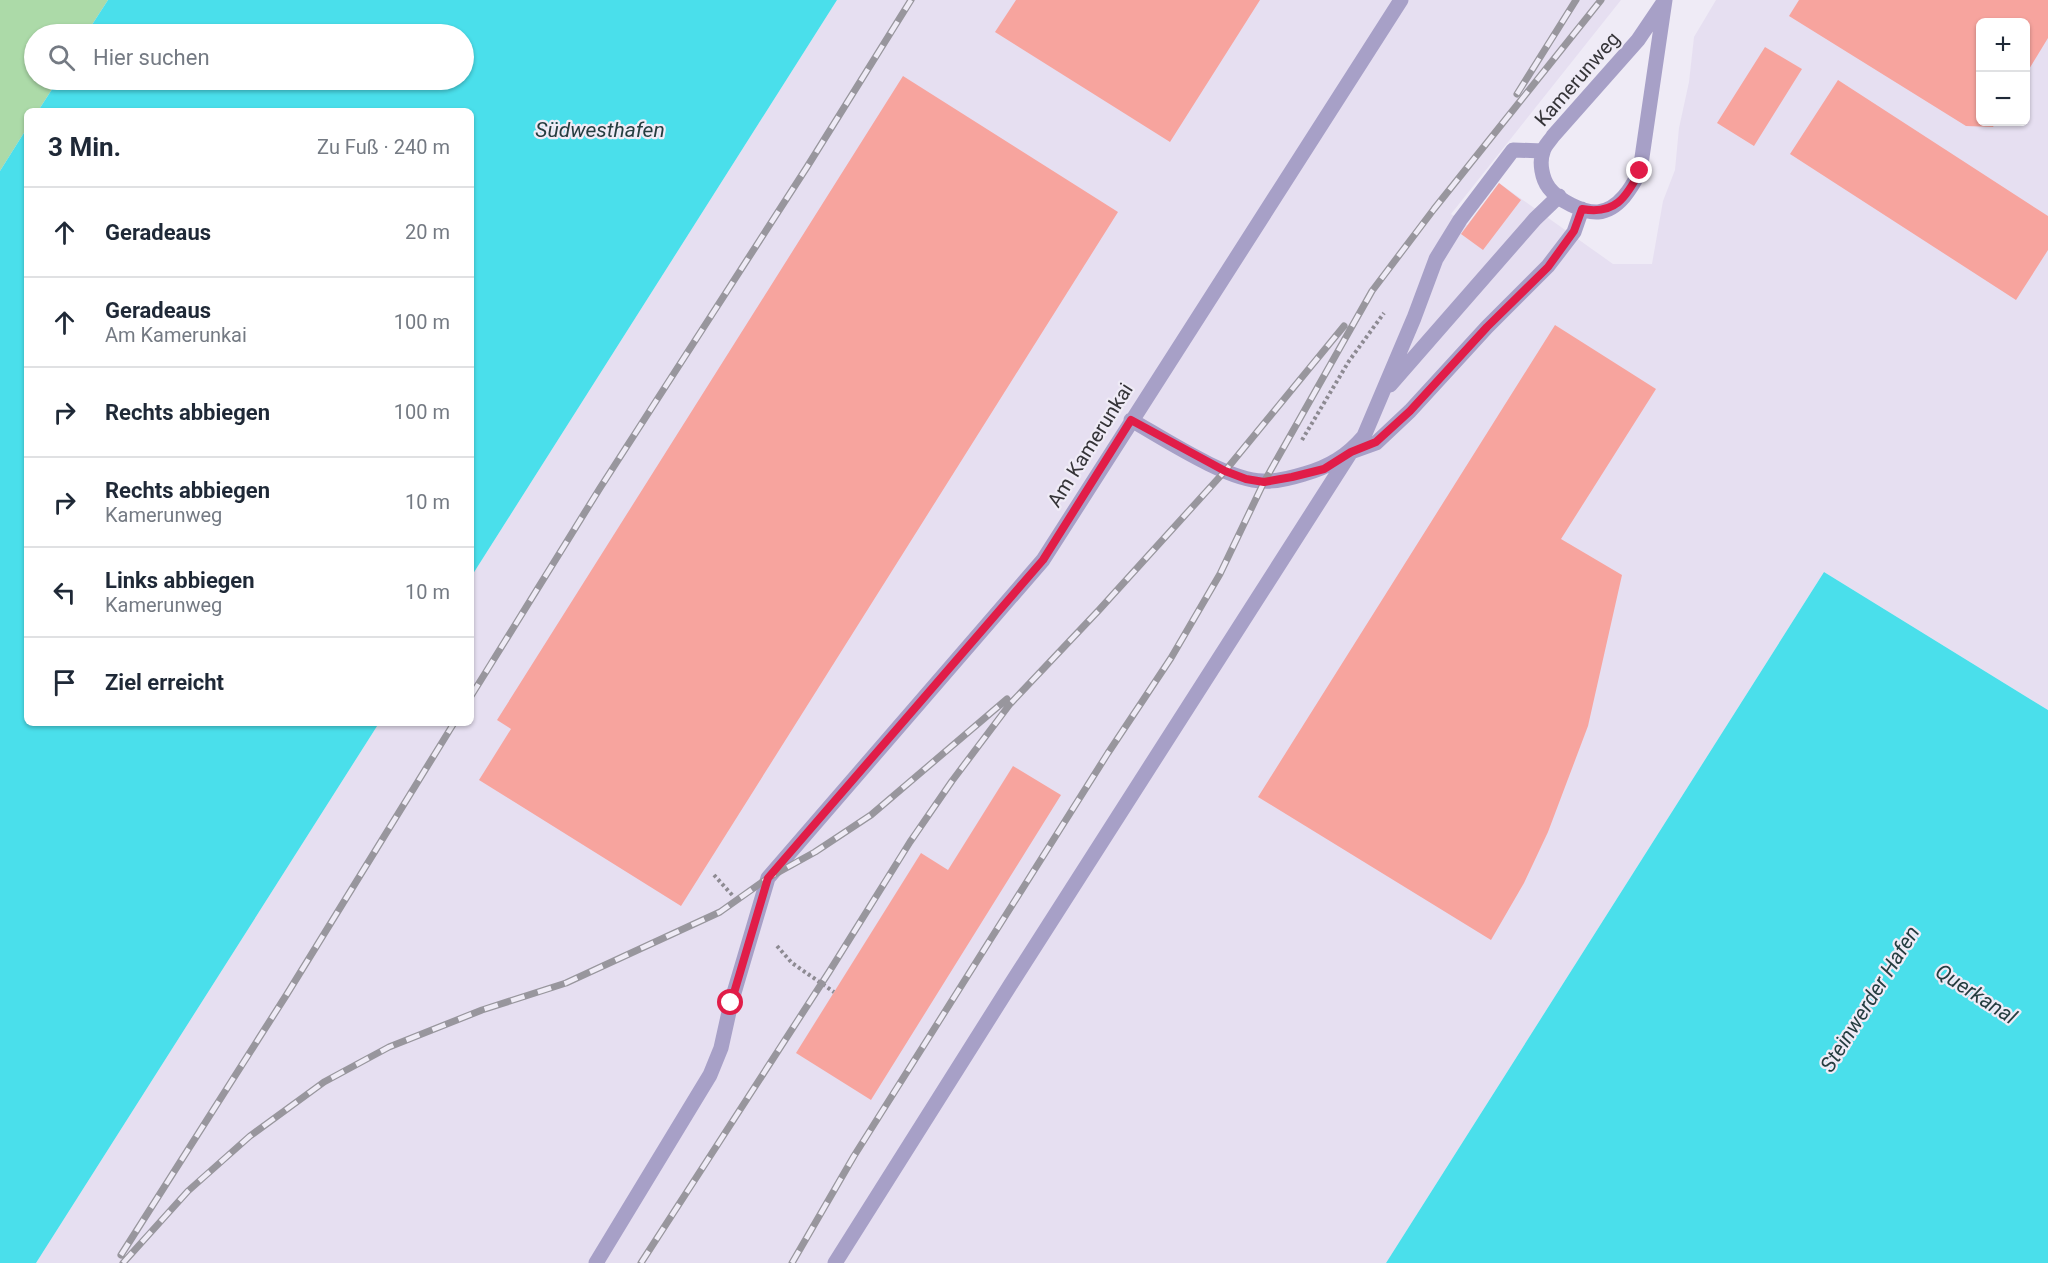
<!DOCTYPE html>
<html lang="de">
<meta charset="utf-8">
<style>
body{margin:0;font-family:Roboto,sans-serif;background:#f6f6f7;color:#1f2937}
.controls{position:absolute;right:18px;top:18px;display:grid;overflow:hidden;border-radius:9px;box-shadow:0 2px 4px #0004}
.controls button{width:54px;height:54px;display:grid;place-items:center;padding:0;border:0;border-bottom:2px solid #e0e1e3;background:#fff;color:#1f2937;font:30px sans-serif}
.stop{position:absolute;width:18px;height:18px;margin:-14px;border:4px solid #e11d48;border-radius:50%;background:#fff}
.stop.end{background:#e11d48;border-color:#fff;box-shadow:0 2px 6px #0008}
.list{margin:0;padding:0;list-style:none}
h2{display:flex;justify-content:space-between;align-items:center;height:78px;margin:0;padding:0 24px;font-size:26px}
h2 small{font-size:20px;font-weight:400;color:#747a83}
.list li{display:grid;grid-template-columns:39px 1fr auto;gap:18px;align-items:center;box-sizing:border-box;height:90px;padding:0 24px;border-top:2px solid #e0e1e3}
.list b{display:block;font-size:22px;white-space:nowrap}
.list p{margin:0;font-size:20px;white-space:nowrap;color:#747a83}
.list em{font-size:20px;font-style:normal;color:#747a83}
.icon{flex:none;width:33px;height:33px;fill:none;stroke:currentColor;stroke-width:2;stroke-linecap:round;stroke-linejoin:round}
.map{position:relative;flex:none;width:2048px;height:1263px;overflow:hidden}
.search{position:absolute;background:#fff;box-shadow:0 2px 4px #0004;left:24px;top:24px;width:450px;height:66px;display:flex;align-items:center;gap:15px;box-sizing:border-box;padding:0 21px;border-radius:33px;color:#747a83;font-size:22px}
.panel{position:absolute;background:#fff;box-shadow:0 2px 4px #0004;left:24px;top:108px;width:450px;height:618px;border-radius:9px}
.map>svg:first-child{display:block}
</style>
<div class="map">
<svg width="2048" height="1263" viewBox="0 0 2048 1263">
<rect width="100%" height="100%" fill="#efebf6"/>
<path fill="#e6dff1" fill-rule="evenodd" d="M837,0H1621L1451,214L1467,225L1499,183L1613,264H1652L1663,201L1675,170L1679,128L1689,82L1694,37L1716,0H2048V710L1824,572L1386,1263H36L379,723H471V577ZM1980,22H2026V122H1980Z"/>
<path fill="#acdaa8" d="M0,0H108L86,34H34V80H58L38,111H27V128L0,171Z"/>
<path fill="#4adfeb" d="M108,0H837L471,577V111H38L58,80H464V34H86Z
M27,128V723H379L36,1263H0V171Z
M1824,572L2048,710V1263H1386Z"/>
<path fill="#f7a49e" d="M1016,0H1260L1170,142L995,32Z
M1799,0H2048V38L2026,74V22H1980V122H1996L1993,127L1966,126L1789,16Z
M1765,47L1802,69L1754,146L1717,123Z
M903,76L1118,212L681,906L479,780L511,729L497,720Z
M1838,80L2048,216V250L2016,300L1790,154Z
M1499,183L1521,200L1483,250L1461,234Z
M1555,325L1656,389L1561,539L1622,575L1588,726L1548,832L1524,883L1491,940L1258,797Z
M1013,766L1061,795L871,1100L796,1053L921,853L948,870Z"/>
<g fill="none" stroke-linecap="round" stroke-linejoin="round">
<path stroke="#8d8a92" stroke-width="4" stroke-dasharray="3 3" stroke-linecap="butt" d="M1302,440L1349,361L1384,313
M714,875L734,897
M777,946L792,963L834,992"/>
<path stroke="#a7a0c7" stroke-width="15" d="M1665,0L1640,171C1632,187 1619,210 1598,212C1583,213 1558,200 1549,188C1542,179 1539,162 1543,152C1544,146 1550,141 1553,136L1638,40Z
M1390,385L1535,219L1559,196
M1131,420C1163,438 1228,481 1263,481C1276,482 1291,478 1304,474C1329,467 1347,456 1364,436L1414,318L1436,259L1460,220L1513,150L1543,151
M596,1263L710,1075L721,1048L731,1003L768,878L1043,560L1401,0
M835,1263L1009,987L1351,452L1376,443L1410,411L1487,327L1548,266L1574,232L1582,209"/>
<g stroke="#98969d" stroke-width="7">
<path id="rail" d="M1517,94L1576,0
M471,696L600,488L807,167L911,0
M121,1255L287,994L454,723
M123,1263L188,1191L250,1136L324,1082L389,1047L482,1010L566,983L720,912L768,878L815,852L871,815L1007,699
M641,1263L829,972L910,842L952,781L1010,704L1099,610L1225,471L1344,326
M792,1263L854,1156L1108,753L1171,658L1220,574L1264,482L1372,291L1434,209L1601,0"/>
</g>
<use href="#rail" stroke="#efebf6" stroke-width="4.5" stroke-dasharray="14" stroke-linecap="butt"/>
</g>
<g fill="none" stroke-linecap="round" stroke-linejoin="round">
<path stroke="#e11d48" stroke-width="8" d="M731,1003L768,878L1043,560L1131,420L1225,471L1246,479L1264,482L1292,477L1324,469L1351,452L1376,442L1410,411L1487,327L1548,267L1574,231L1582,209C1615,215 1626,198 1640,171"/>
</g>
<g text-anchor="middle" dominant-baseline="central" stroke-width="4.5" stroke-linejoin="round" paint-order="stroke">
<g font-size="20" fill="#353438" stroke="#efebf6">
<text transform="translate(1577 79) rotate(-49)">Kamerunweg</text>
<text transform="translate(1090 445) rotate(-58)">Am Kamerunkai</text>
</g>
<g font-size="21" font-style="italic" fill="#253d40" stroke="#efebf6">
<text x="600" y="130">Südwesthafen</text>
<text transform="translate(1976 994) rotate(33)">Querkanal</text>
<text transform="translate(1870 999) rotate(-58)">Steinwerder Hafen</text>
</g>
</g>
</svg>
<div class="controls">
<button>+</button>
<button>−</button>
</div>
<div class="stop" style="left:731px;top:1003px"></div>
<div class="stop end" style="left:1640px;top:171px"></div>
<div class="search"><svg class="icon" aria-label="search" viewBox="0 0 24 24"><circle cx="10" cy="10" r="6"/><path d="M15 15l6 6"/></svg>Hier suchen</div>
<section class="panel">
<h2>3 Min.<small>Zu Fuß · 240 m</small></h2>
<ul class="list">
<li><svg class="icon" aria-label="ahead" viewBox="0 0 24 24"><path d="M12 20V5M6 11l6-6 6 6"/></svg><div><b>Geradeaus</b></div><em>20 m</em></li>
<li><svg class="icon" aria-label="ahead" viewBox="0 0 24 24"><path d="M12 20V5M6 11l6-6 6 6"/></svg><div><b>Geradeaus</b><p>Am Kamerunkai</p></div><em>100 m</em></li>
<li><svg class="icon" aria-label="right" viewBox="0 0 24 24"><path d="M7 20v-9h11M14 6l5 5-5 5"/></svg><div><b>Rechts abbiegen</b></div><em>100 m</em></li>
<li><svg class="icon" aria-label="right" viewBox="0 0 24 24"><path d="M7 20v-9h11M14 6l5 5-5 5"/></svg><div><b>Rechts abbiegen</b><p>Kamerunweg</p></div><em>10 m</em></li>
<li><svg class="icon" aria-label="left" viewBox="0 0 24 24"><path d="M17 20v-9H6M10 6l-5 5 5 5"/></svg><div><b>Links abbiegen</b><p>Kamerunweg</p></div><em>10 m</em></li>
<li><svg class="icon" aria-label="arrive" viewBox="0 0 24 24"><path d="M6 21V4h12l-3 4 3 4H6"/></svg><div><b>Ziel erreicht</b></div></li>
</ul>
</section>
</div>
